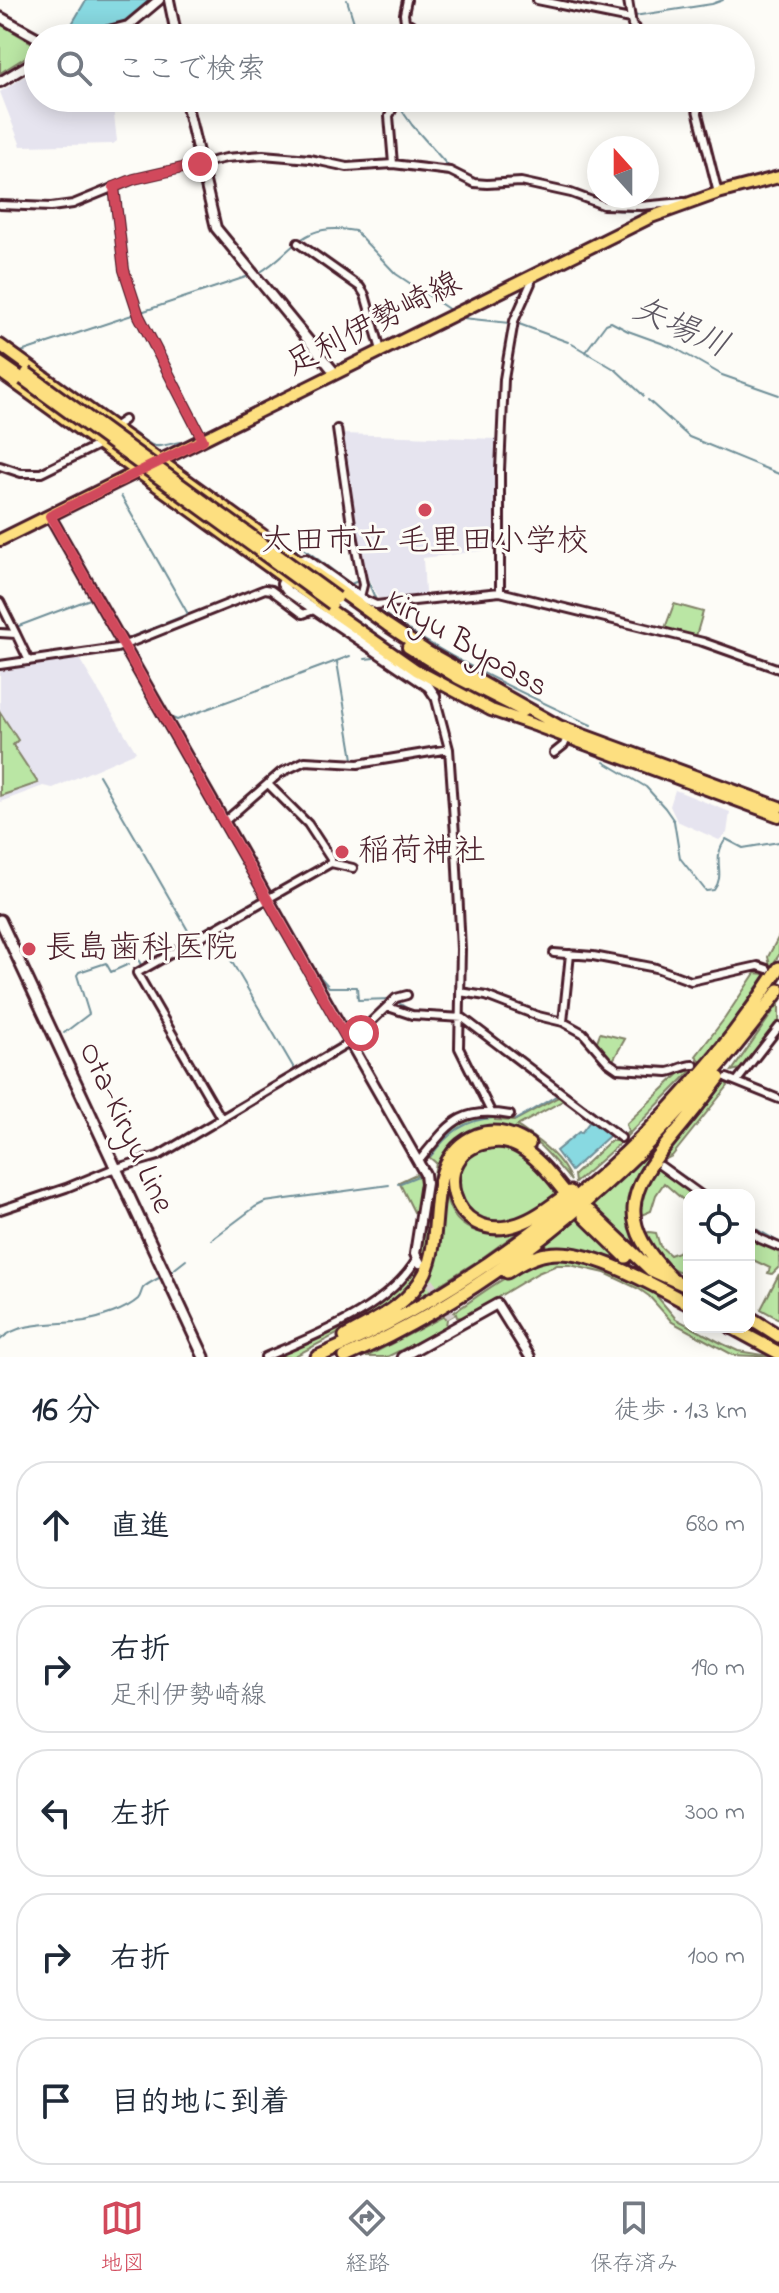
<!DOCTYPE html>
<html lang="ja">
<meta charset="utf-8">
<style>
body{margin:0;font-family:"Indie Flower","Klee One",sans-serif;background:#f2f2f3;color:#1f2937}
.controls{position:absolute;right:24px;bottom:24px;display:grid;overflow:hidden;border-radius:16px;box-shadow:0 4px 20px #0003}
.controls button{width:72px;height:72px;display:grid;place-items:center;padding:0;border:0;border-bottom:2px solid #e0e1e3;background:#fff;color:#1f2937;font:40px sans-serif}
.compass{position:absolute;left:587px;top:136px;width:72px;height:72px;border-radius:50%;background:#fff;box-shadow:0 4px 20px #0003;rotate:339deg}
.stop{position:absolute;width:24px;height:24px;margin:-18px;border:6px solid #d1495b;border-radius:50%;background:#fff}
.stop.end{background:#d1495b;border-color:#fff;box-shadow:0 2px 8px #0008}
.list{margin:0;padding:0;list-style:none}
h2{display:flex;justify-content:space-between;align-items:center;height:104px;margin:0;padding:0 32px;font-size:34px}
h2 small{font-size:26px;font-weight:400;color:#747a83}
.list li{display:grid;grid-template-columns:52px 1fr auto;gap:24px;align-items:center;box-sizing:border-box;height:128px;margin:0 16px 16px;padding:0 16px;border:2px solid #e0e1e3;border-radius:32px}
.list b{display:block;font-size:30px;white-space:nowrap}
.list p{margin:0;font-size:26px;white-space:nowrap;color:#747a83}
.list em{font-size:26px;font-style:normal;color:#747a83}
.icon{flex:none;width:44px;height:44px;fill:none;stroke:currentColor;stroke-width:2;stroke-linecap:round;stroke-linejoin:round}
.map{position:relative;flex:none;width:779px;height:1357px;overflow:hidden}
.search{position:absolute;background:#fff;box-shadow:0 4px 20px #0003;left:24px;right:24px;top:24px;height:88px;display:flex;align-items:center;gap:20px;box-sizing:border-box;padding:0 28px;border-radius:44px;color:#747a83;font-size:30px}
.sheet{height:824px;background:#fff}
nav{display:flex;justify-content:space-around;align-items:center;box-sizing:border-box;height:112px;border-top:2px solid #e0e1e3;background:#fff;font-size:22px;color:#747a83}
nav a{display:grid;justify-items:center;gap:4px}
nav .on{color:#d1495b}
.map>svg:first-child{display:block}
</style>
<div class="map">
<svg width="779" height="1357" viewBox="0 0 779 1357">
<rect width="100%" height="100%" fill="#fdfcf7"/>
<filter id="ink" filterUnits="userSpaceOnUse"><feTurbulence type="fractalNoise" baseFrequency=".0125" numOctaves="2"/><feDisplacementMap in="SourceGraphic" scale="16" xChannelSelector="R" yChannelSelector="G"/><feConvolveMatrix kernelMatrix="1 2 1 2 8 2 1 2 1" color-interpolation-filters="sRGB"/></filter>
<g filter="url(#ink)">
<path fill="#e6e4ef" d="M38,68V98H112L117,141L113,144L21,146L0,92Z
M342,434L498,439L496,549L423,558L425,592L423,596L393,600L378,598L365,571L342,448Z
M78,657L136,752L53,788L43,786L0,802V668Z
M675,790L730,812L727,833L719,840L677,821L670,806Z"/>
<path fill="#bae6a4" stroke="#828268" stroke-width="2" d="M0,24L37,46V50L0,73Z
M674,604L703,612L696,636L665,628Z
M0,712L18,740L13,745L38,783L0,796Z
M779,936V955L731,1025L699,1063L700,1060L696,1056L725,1018L755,973L765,974L770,965L768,957Z
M779,1003V1021L744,1068L732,1071Z
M600,1033L625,1039L612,1062L596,1044Z
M692,1070L619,1144L575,1183L574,1175L610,1141H618L628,1132L626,1124L680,1073Z
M724,1080L728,1086L672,1156L666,1159L664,1156Z
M560,1096L564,1100L517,1126C537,1140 562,1156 571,1181C558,1166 545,1147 528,1137C492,1114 445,1135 436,1176C430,1204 432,1234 424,1262L420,1253L436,1163L428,1156C444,1129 463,1117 494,1115L495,1120L514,1121Z
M663,1139C633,1179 615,1206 645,1254L643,1255L593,1206Z
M500,1146L525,1157L560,1193C529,1214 521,1222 483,1223L458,1200C456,1165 464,1151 500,1146Z
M655,1167L694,1195H689V1205L664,1183L656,1195L651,1211L639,1216L642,1192Z
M416,1174L422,1181L419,1211L414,1212L399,1182Z
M445,1188C449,1233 487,1241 524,1228L479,1260L399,1310L421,1285Z
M579,1218L642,1275L584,1250L532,1254Z
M649,1232L656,1233L660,1246L670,1255L678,1252L689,1237V1274C664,1270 656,1254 643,1234Z
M749,1234L779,1251V1267L772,1274L768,1273L770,1268L749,1258Z
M564,1258L584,1261L644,1287L655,1294L676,1319L723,1344L738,1351L775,1357L733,1355L672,1322L649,1296L639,1289L605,1273L570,1265H557L538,1273L463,1318L457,1317L456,1314L447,1319L446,1326L439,1331L387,1357H366L444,1316L445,1318C480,1297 518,1260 564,1258Z
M416,1270L418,1273L401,1296L372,1316L293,1357H272L372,1307L392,1294Z
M779,1274V1319L761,1309Z"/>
<path fill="#88d9e1" stroke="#6f8f98" stroke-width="2" d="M86,0H150L123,22L66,34Z
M591,1120L610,1135L571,1171L556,1151L579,1132L581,1133Z"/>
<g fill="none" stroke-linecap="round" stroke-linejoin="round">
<path stroke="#6f8f98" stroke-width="2" d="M347,0L359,38
M554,0L580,6
M634,16L712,4L723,0
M398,105L412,125L450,168
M493,181L519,178L526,180
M560,188L573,191
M579,199C603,212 635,214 662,207
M259,273C297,250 300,221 355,231L396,274L450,310
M463,318L519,324L568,342
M572,344L616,370L644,396
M21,352L249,276
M585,352L606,324L611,322L628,331L675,348L722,375L779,395
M648,400L689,437L779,474
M133,432C158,451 153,447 180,442
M197,480L290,548L294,550L303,548L351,584L358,581
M121,496L188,614L126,639
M364,572L375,598
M380,611C446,658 518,691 591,725
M16,627L90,599
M0,628L10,629
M365,659L374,658
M337,662L353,759
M143,671L172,721
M170,717L177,720L350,656
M176,728L226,815
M604,762L646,787L665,808L674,821L680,858L706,891L714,890C727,873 710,860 726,839L743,848L779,842
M99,775L142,849
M230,823L269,892
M143,852L190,934
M274,900L315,971L329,987H357L358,1000L392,999L412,1011L457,1013
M215,933L295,1070
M138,959L141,965L259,898
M464,1013L556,1085
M64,1033L89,1014L77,975L79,972L106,963L111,972L129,964
M567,1091L623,1133
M515,1120L556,1096
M431,1156C447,1134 465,1119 494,1118
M663,1162L688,1179
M398,1184L418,1176
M696,1186L708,1195
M749,1225L779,1242
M211,1240L255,1207L265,1202L389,1185
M172,1271L186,1260
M0,1340C20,1320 59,1325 85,1321C100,1318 126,1310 138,1299C141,1296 141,1291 143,1288C147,1284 155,1280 159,1278"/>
<path stroke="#d9d0ce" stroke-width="6" stroke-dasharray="6 3" stroke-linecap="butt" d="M621,1138L654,1161"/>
<path stroke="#d9d0ce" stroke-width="8" stroke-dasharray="8 4" stroke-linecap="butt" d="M424,1271L451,1317"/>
<g stroke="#4a1f2b" stroke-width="12">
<path id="minor" d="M407,0L404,14L405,21L425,33L423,38
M537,0L630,19
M628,0L632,25L645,38
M694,98L718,193
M393,164L389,116L398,98
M114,187L124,270L139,316L203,440
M0,205L51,207L73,204L134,179L226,158L263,155L310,159L347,167L393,164L450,171L474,183L487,184L521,182L571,193L603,205L641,206L684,202
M298,243L360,287L365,295L381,350
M111,429L124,420
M337,429L351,524L363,585L360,597
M0,466L21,473H41L100,444
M298,560L306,558L365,600L376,605L500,592L703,642L779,669
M500,592V470L504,379L514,321L531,283L529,277
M0,602L16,634
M0,633L16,634L29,661
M0,665L117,648L265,589L271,590L303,614L314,610
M435,696L449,749L456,849L461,949L459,1048L491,1112
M554,753L564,745L567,738
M268,784L308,824L331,859V863L353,868
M224,822L280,773L305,761L358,764L449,749
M554,953L593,956L656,968L691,981L758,966L767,969
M460,992L486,996L538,1016L563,1022L583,1033L608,1062L618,1069L668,1072C678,1071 684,1064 694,1065
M388,1007L412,1015L463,1018L621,1138
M563,1022L570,954
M727,1078L779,1099
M737,1081L779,1027
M221,1118L137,973L331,863
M418,1162C448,1127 457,1105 510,1115
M661,1166L701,1195
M0,1210L66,1188L110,1170L158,1156L349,1043L396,998L407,995
M749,1230L760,1239L779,1247
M265,1357C318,1334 386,1310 417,1259"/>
</g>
<g stroke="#4a1f2b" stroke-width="14">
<path id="tertiary" d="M169,0L177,38
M0,17L38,38
M82,38L128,26L159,0
M0,82L38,59
M185,98L216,228L335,373
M50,516L425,1174L426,1183L415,1254L420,1263
M287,575L282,584L287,591L429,687L435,696
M402,1357L497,1304L530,1357"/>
</g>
<g stroke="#4a1f2b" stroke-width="15">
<path id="secondary" d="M0,920L204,1357"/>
</g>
<g stroke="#4a1f2b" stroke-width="16">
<path id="primary" d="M0,540L651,217L718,193L779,177"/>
</g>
<g stroke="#4a1f2b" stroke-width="16">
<path id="trunk" d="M0,345L387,625L426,651L559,726
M0,363L23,379
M0,372L293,584L416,670L491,710L543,728
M408,647L458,678L523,711
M556,725L779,807
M537,726L779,816"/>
</g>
<g stroke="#4a1f2b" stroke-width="17">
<path id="motorway" d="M563,1190C550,1174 537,1157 519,1147C510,1142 500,1140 490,1142C426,1150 450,1248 518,1224C537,1218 553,1204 570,1192
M589,1211L651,1270L689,1287
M584,1216L626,1257
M507,1272C519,1264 533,1256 547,1254C588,1246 653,1285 689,1304
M673,1280C617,1223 625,1194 673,1136C689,1117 704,1098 719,1078
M749,1317L779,1336
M731,1327L779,1353
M345,1337C375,1320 409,1305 425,1273C446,1230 421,1157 477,1135C495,1128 513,1134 529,1144
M317,1357C502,1278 671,1137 779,968
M345,1357C522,1278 665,1144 779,990"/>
</g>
<use href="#minor" stroke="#fdfcf7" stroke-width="6"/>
<use href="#tertiary" stroke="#fdfcf7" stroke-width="8"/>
<use href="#secondary" stroke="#fdfcf7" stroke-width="9"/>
<use href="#primary" stroke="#fddf80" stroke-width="10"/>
<use href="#trunk" stroke="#fddf80" stroke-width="10"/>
<use href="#motorway" stroke="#fddf80" stroke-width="11"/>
<g stroke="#4a1f2b" stroke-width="16" stroke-linecap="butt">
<path id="trunk-bridge" d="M27,373L337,598
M23,379L332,604"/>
</g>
<use href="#trunk-bridge" stroke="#fddf80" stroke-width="10"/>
</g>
</g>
<g fill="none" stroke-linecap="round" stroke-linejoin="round" filter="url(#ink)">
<path stroke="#d1495b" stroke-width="10" d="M200,164L134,179L114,187L124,270L139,316L203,440L50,516L349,1043L361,1033"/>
</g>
<g fill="#d1495b" stroke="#fdfcf7" stroke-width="3">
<circle cx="425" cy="510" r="8"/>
<circle cx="342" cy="852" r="8"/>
<circle cx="29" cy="949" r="8"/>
</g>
<g text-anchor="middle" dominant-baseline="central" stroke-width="6" stroke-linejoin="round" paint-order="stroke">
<g font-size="32" fill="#4a1f2b" stroke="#fdfcf7">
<text transform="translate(374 325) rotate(-27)">足利伊勢崎線</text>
<text transform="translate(466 645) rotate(30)">Kiryu Bypass</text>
<text transform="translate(125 1128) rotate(65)">Ota-Kiryu Line</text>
</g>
<g font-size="32" fill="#4a1f2b" stroke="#fdfcf7" text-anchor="start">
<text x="425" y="542" text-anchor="middle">太田市立 毛里田小学校</text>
<text x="358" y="852">稲荷神社</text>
<text x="45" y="949">長島歯科医院</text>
</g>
<g font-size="34" font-style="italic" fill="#5d5762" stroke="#fdfcf7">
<text transform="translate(680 329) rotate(24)">矢場川</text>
</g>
</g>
</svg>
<div class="controls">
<button><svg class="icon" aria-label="locate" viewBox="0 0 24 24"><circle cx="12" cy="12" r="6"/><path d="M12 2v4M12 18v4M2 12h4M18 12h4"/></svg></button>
<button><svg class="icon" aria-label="layers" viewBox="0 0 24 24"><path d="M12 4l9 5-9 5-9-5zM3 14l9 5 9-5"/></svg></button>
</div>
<svg class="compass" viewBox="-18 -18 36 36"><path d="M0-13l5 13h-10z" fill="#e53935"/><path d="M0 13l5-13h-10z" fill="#747a83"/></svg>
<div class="stop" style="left:361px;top:1033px"></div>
<div class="stop end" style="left:200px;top:164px"></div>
<div class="search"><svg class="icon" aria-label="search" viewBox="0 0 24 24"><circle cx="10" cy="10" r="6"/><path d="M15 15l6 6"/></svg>ここで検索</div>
</div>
<section class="sheet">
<h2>16 分<small>徒歩 · 1.3 km</small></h2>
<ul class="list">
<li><svg class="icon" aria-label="ahead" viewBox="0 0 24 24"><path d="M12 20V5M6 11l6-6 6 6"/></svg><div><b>直進</b></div><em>680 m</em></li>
<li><svg class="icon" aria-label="right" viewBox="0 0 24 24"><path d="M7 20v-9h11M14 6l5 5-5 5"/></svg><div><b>右折</b><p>足利伊勢崎線</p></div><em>190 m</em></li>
<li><svg class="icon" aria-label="left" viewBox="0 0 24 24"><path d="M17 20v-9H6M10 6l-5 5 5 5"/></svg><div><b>左折</b></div><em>300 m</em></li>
<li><svg class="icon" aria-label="right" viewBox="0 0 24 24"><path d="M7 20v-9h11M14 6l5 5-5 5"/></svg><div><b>右折</b></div><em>100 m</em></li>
<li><svg class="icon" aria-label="arrive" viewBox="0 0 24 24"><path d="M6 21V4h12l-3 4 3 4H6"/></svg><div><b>目的地に到着</b></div></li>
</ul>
</section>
<nav>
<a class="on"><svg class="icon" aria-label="map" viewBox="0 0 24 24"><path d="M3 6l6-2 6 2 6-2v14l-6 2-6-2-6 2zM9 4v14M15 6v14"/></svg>地図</a>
<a><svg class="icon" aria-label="directions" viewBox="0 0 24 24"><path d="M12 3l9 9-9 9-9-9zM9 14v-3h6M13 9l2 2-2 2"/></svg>経路</a>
<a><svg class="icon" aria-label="saved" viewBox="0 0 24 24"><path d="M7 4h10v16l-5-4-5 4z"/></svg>保存済み</a>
</nav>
